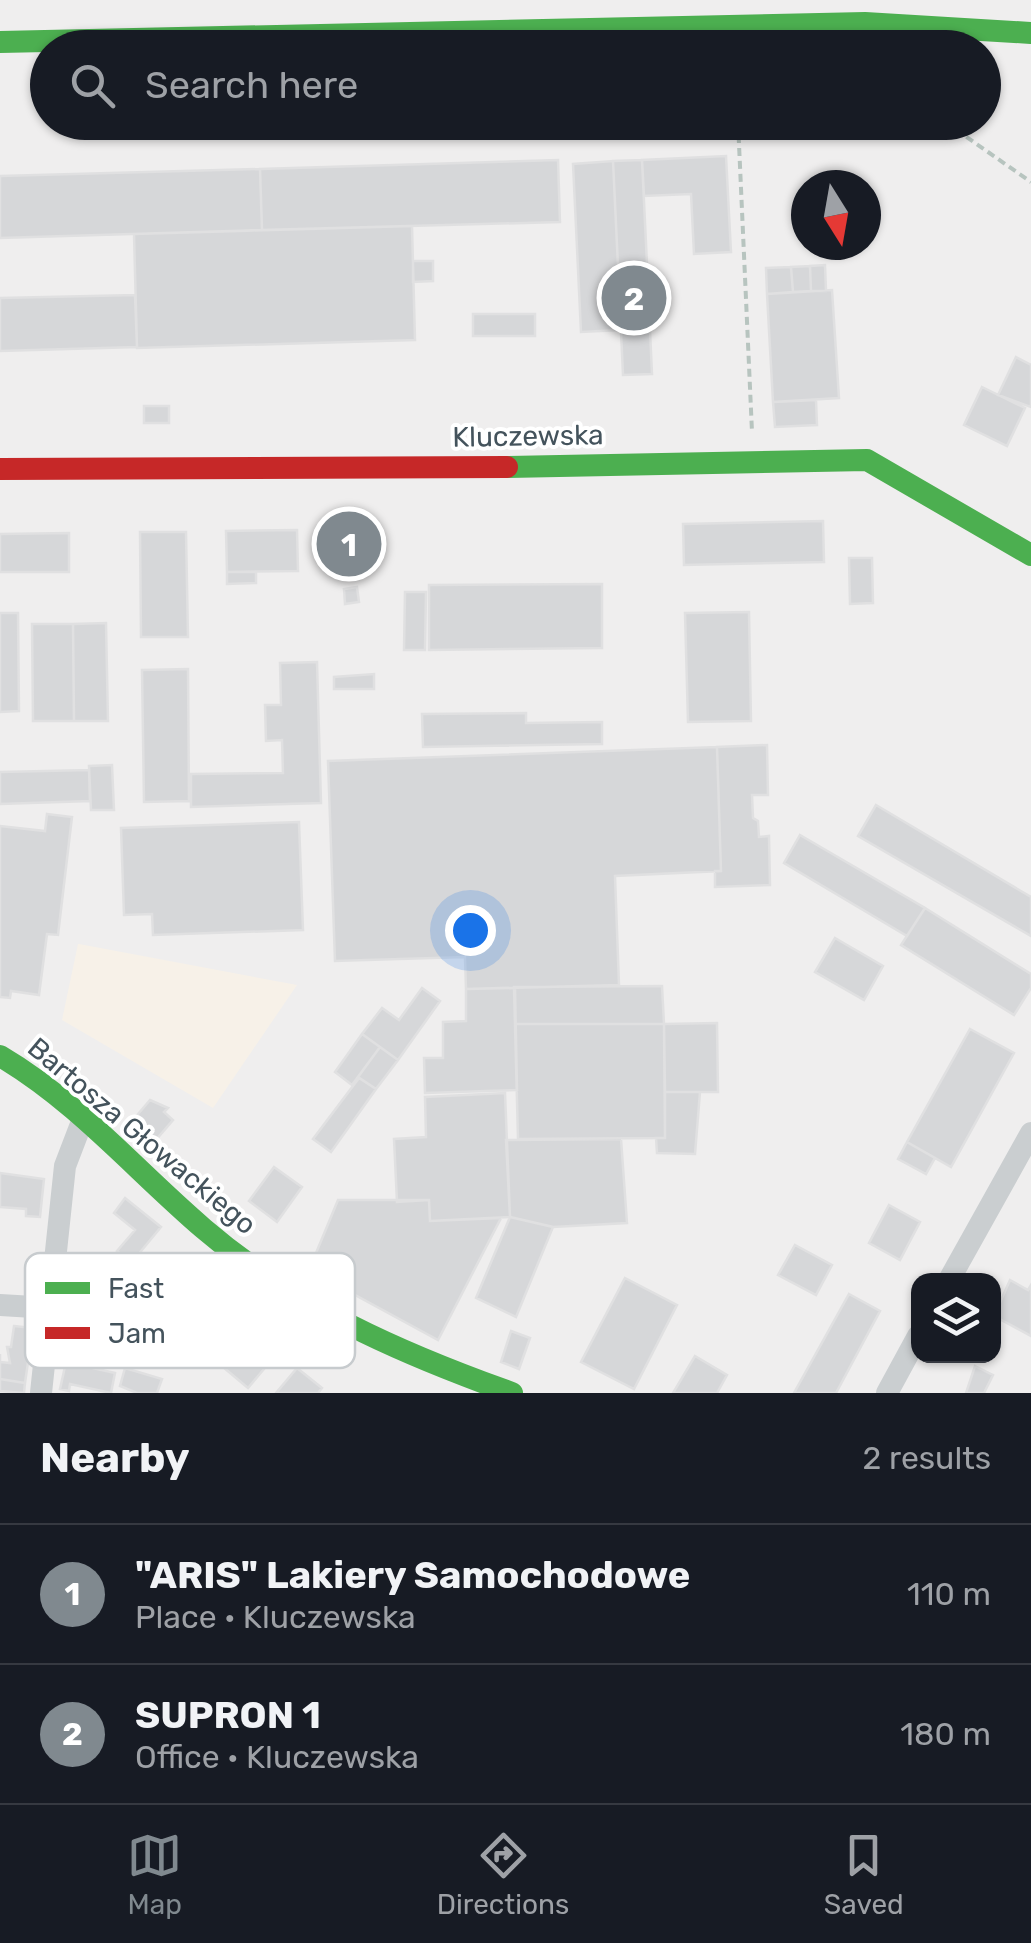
<!DOCTYPE html>
<meta charset="utf-8">
<style>
body{margin:0;font-family:Rubik,sans-serif;background:#242831;color:#f1f3f6}
.controls{position:absolute;right:30px;bottom:30px;display:grid;overflow:hidden;border-radius:20px;box-shadow:0 2px 8px #0004}
.controls button{width:90px;height:90px;display:grid;place-items:center;padding:0;border:0;border-bottom:2px solid #363941;background:#171b24;color:#f1f3f6;font:50px sans-serif}
.compass{position:absolute;left:791px;top:170px;width:90px;height:90px;border-radius:50%;background:#171b24;box-shadow:0 2px 8px #0004;rotate:169deg}
.you{position:absolute;left:470px;top:930px;width:35px;height:35px;margin:-25px;border:8px solid #fff;border-radius:50%;background:#1a73e8;box-shadow:0 0 0 15px #1a73e833}
.badge{display:grid;place-items:center;width:65px;height:65px;border-radius:50%;background:#80898f;color:#fff;font-size:32px;font-weight:700}
.pin{position:absolute;translate:-50% -50%;border:5px solid #fff;box-shadow:0 2px 10px #0006}
.list{margin:0;padding:0;list-style:none}
h2{display:flex;justify-content:space-between;align-items:center;height:130px;margin:0;padding:0 40px;font-size:42px}
h2 small{font-size:32px;font-weight:400;color:#9ea1a6}
.list li{display:grid;grid-template-columns:65px 1fr auto;gap:30px;align-items:center;box-sizing:border-box;height:140px;padding:0 40px;border-top:2px solid #363941}
.list b{display:block;font-size:38px;white-space:nowrap}
.list p{margin:0;font-size:32px;white-space:nowrap;color:#9ea1a6}
.list em{font-size:32px;font-style:normal;color:#9ea1a6}
.icon{flex:none;width:55px;height:55px;fill:none;stroke:currentColor;stroke-width:2;stroke-linecap:round;stroke-linejoin:round}
.map{position:relative;flex:none;width:1031px;height:1393px;overflow:hidden}
.search{position:absolute;background:#171b24;box-shadow:0 2px 8px #0004;left:30px;right:30px;top:30px;height:110px;display:flex;align-items:center;gap:25px;box-sizing:border-box;padding:0 35px;border-radius:55px;color:#9ea1a6;font-size:38px}
.sheet{height:410px;background:#171b24}
nav{display:flex;justify-content:space-around;align-items:center;box-sizing:border-box;height:140px;border-top:2px solid #363941;background:#171b24;font-size:28px;color:#9ea1a6}
nav a{display:grid;justify-items:center;gap:5px}
nav .on{color:#80898f}
.map>svg:first-child{display:block}
</style>
<div class="map">
<svg width="1031" height="1393" viewBox="0 0 1031 1393">
<rect width="100%" height="100%" fill="#efeeee"/>
<path fill="#f7f1e8" d="M78,944H79L297,985L213,1108L62,1020Z"/>
<path fill="#d6d7d9" stroke="#e0e0e1" stroke-width="2.5" d="M726,156L731,252L694,254L691,194L644,196L642,160Z
M558,160L560,222L262,230L260,169Z
M642,160L647,264L618,266L613,161Z
M613,161L621,330L581,332L573,164Z
M260,169L262,230L0,238V176Z
M412,226L415,340L137,348L134,234Z
M413,261H433V281L413,282Z
M647,264L652,374L623,375L618,266Z
M825,265L826,291H811L810,266Z
M810,266L811,291L793,292L791,267Z
M791,267L793,292L767,294L766,268Z
M832,290L839,398L773,402L767,294Z
M135,295L137,347L0,351V298Z
M473,314H535V336H473Z
M1016,357L1031,365V407L998,395Z
M982,387L1025,408L1007,446L964,425Z
M816,400L817,425L775,427L773,402Z
M144,406H169V423H144Z
M333,518H364L365,570L335,571Z
M823,521L824,562L684,565L683,524Z
M297,530L298,571L227,572L226,531Z
M140,532H186L188,637H141Z
M69,533V572H0V534Z
M849,558H872L873,603L850,604Z
M227,572H256V583L227,584Z
M602,584V648L429,650V585Z
M357,587L359,602L345,604L344,589Z
M405,592H426L425,650H404Z
M749,612L751,721L688,722L685,613Z
M0,613H18L19,711L0,712Z
M106,623L108,721H74L73,624Z
M32,624H73L74,721H33Z
M317,662L321,803L191,807V774L283,773L282,740L266,741L265,705H281L280,663Z
M188,669L189,801L144,802L142,670Z
M374,674V689H334V677Z
M526,713V723L602,722V744L423,747L422,714Z
M767,745L768,795H752L753,818L758,821L759,837L769,836L770,885L715,887V871H721L717,747Z
M717,747L721,871L615,876L619,985L466,989L465,957L335,961L328,761Z
M112,765L114,810H91L89,766Z
M89,770L90,801L0,804V772Z
M876,805L1031,897V936L858,836Z
M47,814L72,817L58,935L47,934L39,995L11,991L10,998L0,997V826L45,831Z
M299,822L303,930L153,935L152,914L124,915L121,828Z
M800,835L925,908L907,936L784,863Z
M925,908L1031,974V988L1014,1015L901,945Z
M835,938L883,966L864,1000L815,972Z
M662,986L664,1024H515L514,987Z
M422,988L440,1001L398,1060L362,1034L382,1008L399,1020Z
M515,988L517,1090L425,1093L424,1058H443V1022L466,1021V989Z
M717,1023L718,1092H665L664,1024Z
M515,1024H664L665,1138L518,1139Z
M970,1029L1014,1053L951,1167L907,1142Z
M362,1034L380,1047L352,1085L335,1072Z
M380,1047L398,1060L376,1089L358,1077Z
M359,1078L376,1089L331,1152L313,1139Z
M665,1092H700L695,1154L657,1153L656,1138H665Z
M505,1093L510,1217L430,1221L429,1200L397,1202L394,1139L426,1137L425,1097Z
M150,1100L168,1108L164,1112L173,1120L155,1141L132,1121Z
M621,1139L627,1223L553,1227L510,1217L506,1140Z
M907,1142L935,1158L926,1174L898,1159Z
M274,1167L302,1187L277,1222L249,1201Z
M0,1173L44,1179L40,1217L26,1216V1209L0,1207Z
M125,1198L161,1227L132,1262L117,1251L135,1230L114,1213Z
M338,1200H429L430,1221L501,1218L438,1340L309,1270Z
M889,1205L920,1222L900,1260L869,1243Z
M510,1217L553,1227L516,1317L476,1298Z
M795,1245L832,1265L816,1295L778,1275Z
M625,1278L677,1305L634,1389L581,1362Z
M1010,1280L1028,1290L1031,1285V1336L994,1316Z
M849,1294L880,1311L836,1393H794Z
M14,1326L33,1328L25,1383L0,1379V1354V1362L10,1363L7,1347H11Z
M511,1331L530,1338L519,1369L501,1362Z
M250,1335L275,1356L248,1388L223,1367Z
M695,1356L727,1375L717,1393H673Z
M66,1362L115,1373L111,1393L70,1384L69,1391L60,1389Z
M975,1366L993,1375L984,1393H966Z
M125,1368L162,1379L157,1393H137L120,1386Z
M297,1368L322,1388L318,1393H276Z
M0,1379L25,1383L24,1393L0,1391Z"/>
<g fill="none" stroke-linecap="round" stroke-linejoin="round">
<path stroke="#b7c4bf" stroke-width="4" stroke-dasharray="8 5" stroke-linecap="butt" d="M738,122L752,432
M945,122L1031,182"/>
<path stroke="#caced0" stroke-width="22" d="M949,1280L1031,1133
M0,1305L50,1308
M41,1393L65,1166L83,1119
M887,1393L918,1336"/>
<path stroke="#4caf50" stroke-width="22" d="M0,42L865,23L1031,33
M507,467L867,460L1031,555
M0,1056C78,1102 135,1170 204,1229C295,1307 400,1353 512,1393"/>
<path stroke="#c62828" stroke-width="22" d="M0,469L507,467"/>
</g>
<g text-anchor="middle" dominant-baseline="central" stroke-width="8" stroke-linejoin="round" paint-order="stroke">
<g font-size="28" fill="#44535c" stroke="#fff">
<text transform="translate(528 436) rotate(-1)">Kluczewska</text>
<text transform="translate(142 1136) rotate(40)">Bartosza Głowackiego</text>
</g>
</g>
<rect x="25" y="1253" width="330" height="115" rx="15" fill="#fff" stroke="#c7cbce" stroke-width="2.5"/>
<rect x="45" y="1282" width="45" height="12" fill="#4caf50"/>
<rect x="45" y="1327" width="45" height="12" fill="#c62828"/>
<g font-size="28" fill="#44535c">
<text x="108" y="1298">Fast</text>
<text x="108" y="1343">Jam</text>
</g>
</svg>
<div class="controls">
<button><svg class="icon" aria-label="layers" viewBox="0 0 24 24"><path d="M12 4l9 5-9 5-9-5zM3 14l9 5 9-5"/></svg></button>
</div>
<svg class="compass" viewBox="-18 -18 36 36"><path d="M0-13l5 13h-10z" fill="#e53935"/><path d="M0 13l5-13h-10z" fill="#9ea1a6"/></svg>
<div class="you"></div>
<div class="pin badge" style="left:349px;top:544px">1</div>
<div class="pin badge" style="left:634px;top:298px">2</div>
<div class="search"><svg class="icon" aria-label="search" viewBox="0 0 24 24"><circle cx="10" cy="10" r="6"/><path d="M15 15l6 6"/></svg>Search here</div>
</div>
<section class="sheet">
<h2>Nearby<small>2 results</small></h2>
<ul class="list">
<li><span class="badge">1</span><div><b>&quot;ARIS&quot; Lakiery Samochodowe</b><p>Place · Kluczewska</p></div><em>110 m</em></li>
<li><span class="badge">2</span><div><b>SUPRON 1</b><p>Office · Kluczewska</p></div><em>180 m</em></li>
</ul>
</section>
<nav>
<a class="on"><svg class="icon" aria-label="map" viewBox="0 0 24 24"><path d="M3 6l6-2 6 2 6-2v14l-6 2-6-2-6 2zM9 4v14M15 6v14"/></svg>Map</a>
<a><svg class="icon" aria-label="directions" viewBox="0 0 24 24"><path d="M12 3l9 9-9 9-9-9zM9 14v-3h6M13 9l2 2-2 2"/></svg>Directions</a>
<a><svg class="icon" aria-label="saved" viewBox="0 0 24 24"><path d="M7 4h10v16l-5-4-5 4z"/></svg>Saved</a>
</nav>
